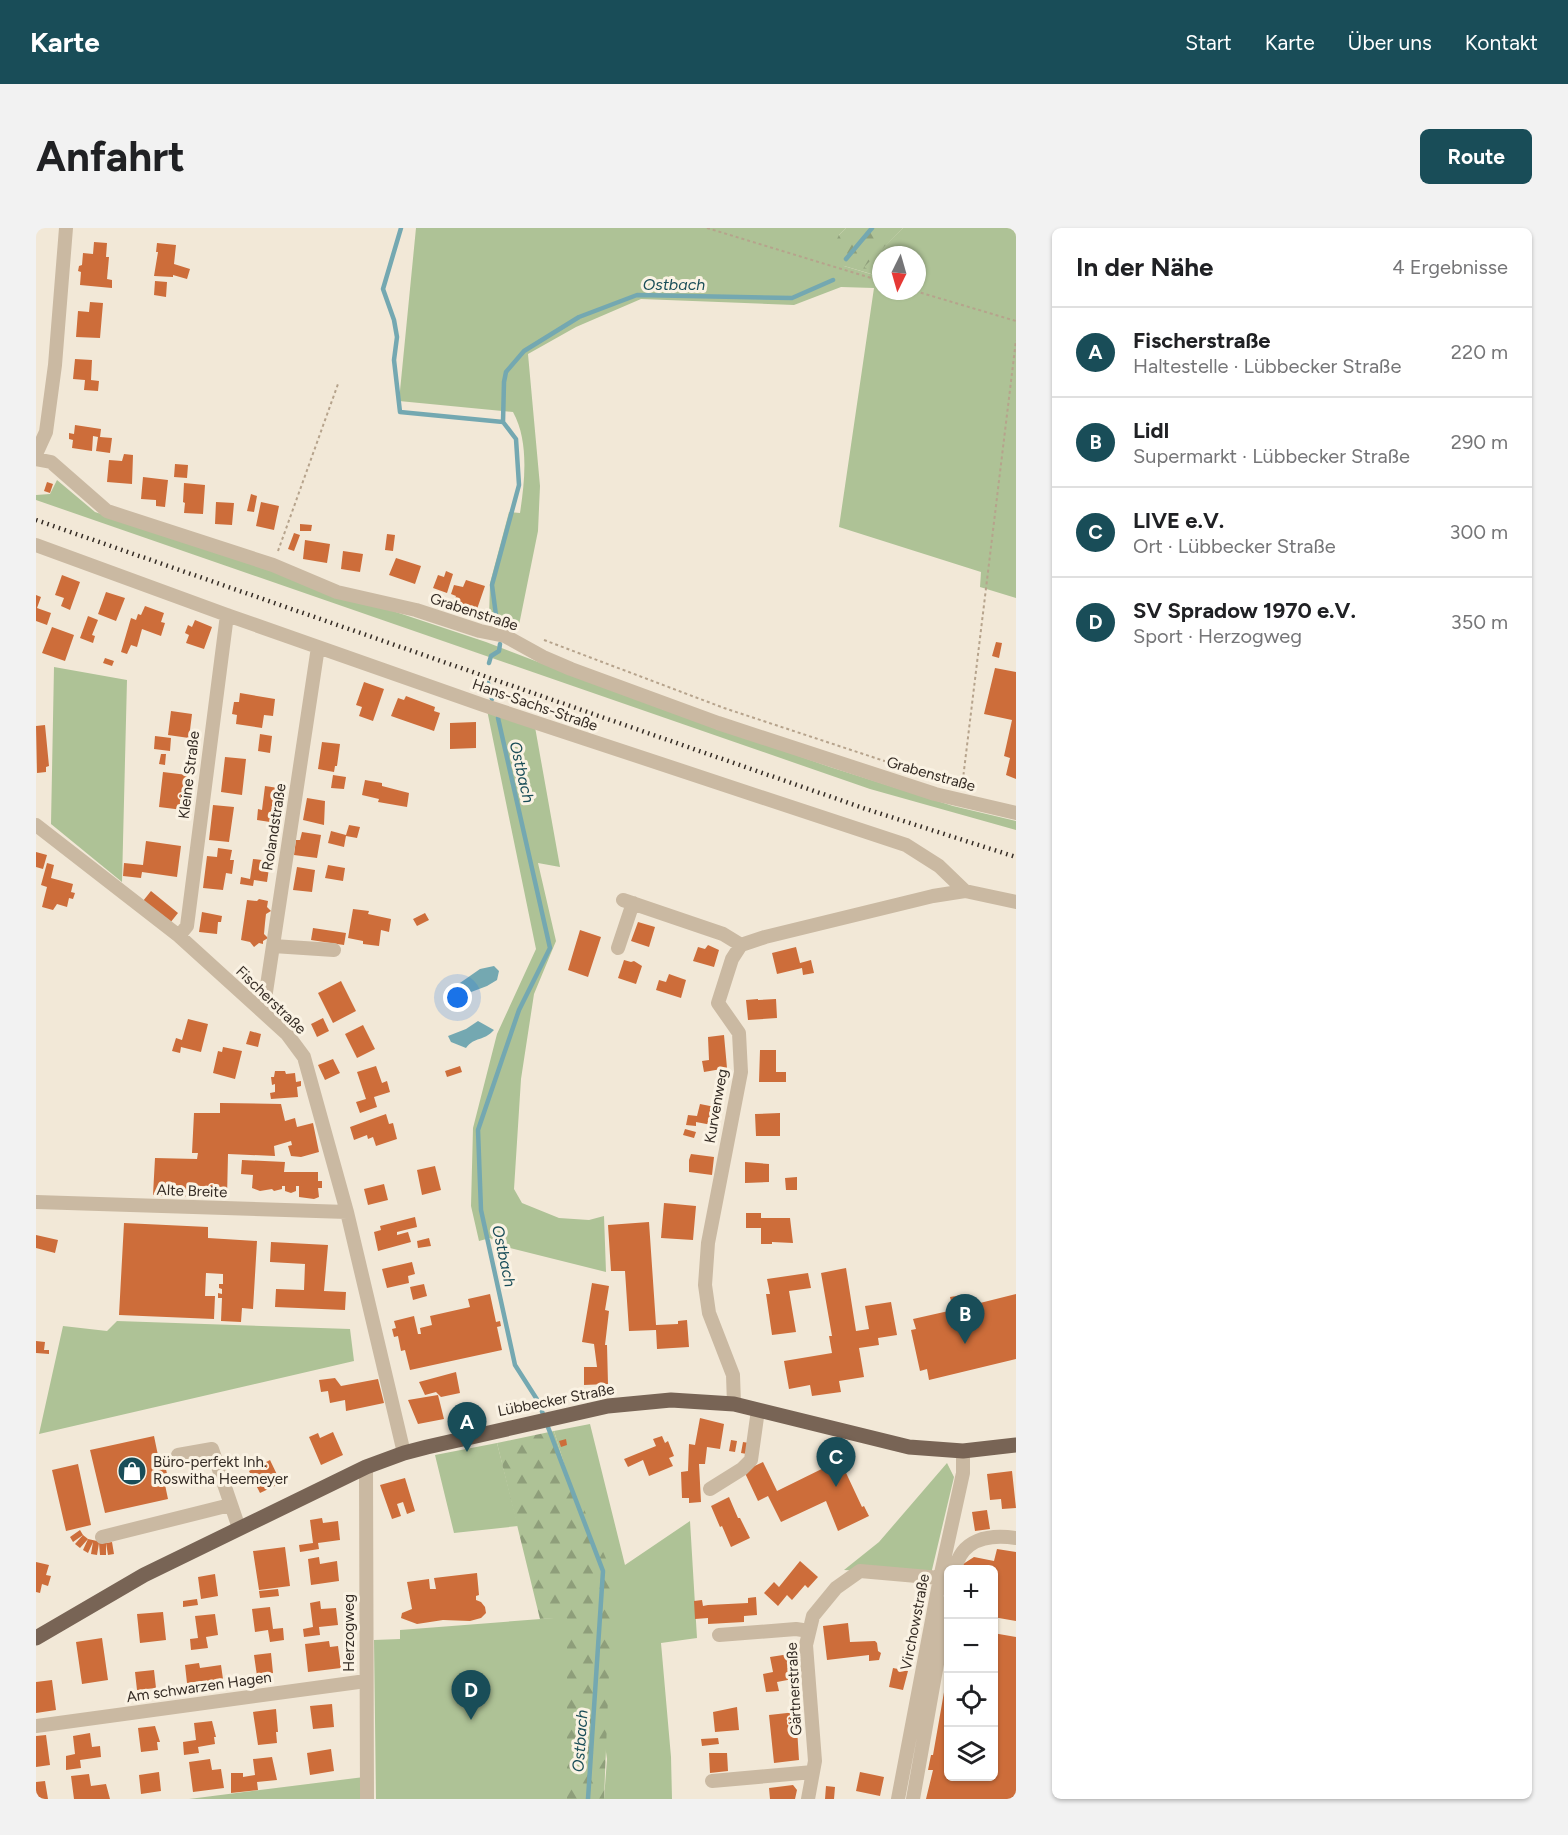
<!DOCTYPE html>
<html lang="de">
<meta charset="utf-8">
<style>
body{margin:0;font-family:Figtree,sans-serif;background:#f2f2f2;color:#202124}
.controls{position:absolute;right:18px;bottom:18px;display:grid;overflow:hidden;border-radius:9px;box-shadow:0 2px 4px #0004}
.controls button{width:54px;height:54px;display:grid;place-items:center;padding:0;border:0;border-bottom:2px solid #e0e0e0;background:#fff;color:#202124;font:30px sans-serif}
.compass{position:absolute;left:836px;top:18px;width:54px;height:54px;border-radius:50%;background:#fff;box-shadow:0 2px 4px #0004;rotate:185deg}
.you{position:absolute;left:422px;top:770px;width:21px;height:21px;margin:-15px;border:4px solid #fff;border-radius:50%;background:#1a73e8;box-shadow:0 0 0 9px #1a73e833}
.badge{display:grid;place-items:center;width:39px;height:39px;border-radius:50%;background:#194d58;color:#fff;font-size:20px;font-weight:700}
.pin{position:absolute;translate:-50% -50px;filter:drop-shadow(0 2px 3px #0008)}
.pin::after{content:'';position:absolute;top:32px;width:21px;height:18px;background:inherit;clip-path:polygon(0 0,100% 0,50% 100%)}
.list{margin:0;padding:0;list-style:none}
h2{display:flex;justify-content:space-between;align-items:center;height:78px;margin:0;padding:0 24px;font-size:26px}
h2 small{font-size:20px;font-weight:400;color:#757577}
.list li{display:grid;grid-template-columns:39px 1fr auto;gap:18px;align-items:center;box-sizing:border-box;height:90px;padding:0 24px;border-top:2px solid #e0e0e0}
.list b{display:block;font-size:22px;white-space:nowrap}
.list p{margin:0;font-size:20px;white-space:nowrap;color:#757577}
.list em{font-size:20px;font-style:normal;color:#757577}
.icon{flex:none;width:33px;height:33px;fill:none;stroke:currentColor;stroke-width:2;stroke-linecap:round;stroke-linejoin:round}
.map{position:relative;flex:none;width:980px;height:1571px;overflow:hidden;border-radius:9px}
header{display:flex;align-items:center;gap:36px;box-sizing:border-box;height:84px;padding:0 30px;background:#194d58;color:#fff}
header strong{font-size:28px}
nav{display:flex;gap:33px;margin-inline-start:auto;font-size:21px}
.intro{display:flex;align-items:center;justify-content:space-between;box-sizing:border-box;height:144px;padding:0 36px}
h1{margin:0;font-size:42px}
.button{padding:15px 27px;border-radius:9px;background:#194d58;color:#fff;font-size:21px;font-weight:700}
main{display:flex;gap:36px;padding:0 36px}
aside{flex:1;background:#fff;border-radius:9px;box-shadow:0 2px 4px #0004}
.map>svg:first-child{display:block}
</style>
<header>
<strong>Karte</strong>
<nav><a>Start</a><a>Karte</a><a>Über uns</a><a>Kontakt</a></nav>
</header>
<div class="intro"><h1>Anfahrt</h1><a class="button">Route</a></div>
<main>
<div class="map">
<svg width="980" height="1571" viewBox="0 0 980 1571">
<defs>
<pattern id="forest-firs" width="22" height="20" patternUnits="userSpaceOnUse" patternTransform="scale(1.5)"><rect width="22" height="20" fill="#aec296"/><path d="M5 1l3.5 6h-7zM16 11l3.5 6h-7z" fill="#8e9e7a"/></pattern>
</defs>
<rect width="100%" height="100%" fill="#f2e8d7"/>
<path fill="#aec296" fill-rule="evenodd" d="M380,0H810L803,7L808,38L838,47L827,39L867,0H980V370L944,359L945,344L803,299L838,60L805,59L758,77L605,71L540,99L492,126L504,258L502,303L483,397L453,391L454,355L473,284L484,285C489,252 493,213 477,184L363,173ZM845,27H881V63H845Z
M21,252L59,284L450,414L583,465L794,539L917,578L980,593V602L834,561L0,272V267L14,266Z
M18,439L91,452L86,654L15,596Z
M451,482L499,499L524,639L502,635L520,713L498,766L485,851L478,961L486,975L523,990L553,992L568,988L570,1044L466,1018L454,1010L443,1013L435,978L437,900L461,806L500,721Z
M81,1093L314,1101L318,1133L3,1206L27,1098L71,1103Z
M554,1196L589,1337L654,1293L661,1410L625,1415L635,1529L636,1571H568L571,1531L529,1239L518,1203Z
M461,1215L482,1298L418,1305L399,1227Z
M911,1235L918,1249L895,1346L808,1342L843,1314Z
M531,1389V1571H340L338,1412L364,1411V1402Z
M328,1549V1571H153Z"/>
<path fill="url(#forest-firs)" d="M810,0H867L828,39L842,48L808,38L794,25L803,7Z
M518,1203L529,1239L577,1346L568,1571H531V1390L504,1391L461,1215Z"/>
<path fill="#74a8b1" d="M458,738L463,743L461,752L451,758L422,769L420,765L421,757L444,741Z
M442,793L458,802C447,814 439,808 430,820L415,814L412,808L430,801Z"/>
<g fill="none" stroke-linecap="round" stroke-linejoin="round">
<path stroke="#74a8b1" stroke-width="4.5" d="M365,0L347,61L358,92L361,109L358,132L364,184L467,194
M810,31L836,0
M461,395L456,357L483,257L480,211L467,194L468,154L470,144L488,123L543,89L601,67L756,70L797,52
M453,435L455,428L463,423L464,416
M452,455L456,471
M462,490L514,720L483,782L442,902L445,982L479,1137L502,1173L567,1343L552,1571"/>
</g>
<path fill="#cd6d3a" d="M58,14L71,15L70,29H73L71,51L76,52V60L44,57L45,44L42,43L43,38L46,37L47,25L57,26Z
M121,15L140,17L138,36L154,41L151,51L137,47V49L118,48L122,24H120Z
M119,53L131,54L130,69L118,67Z
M54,74L67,75L64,110L40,109L42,83L53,84Z
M39,131L56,132L55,152L63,153L62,163L48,162L49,152L37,151Z
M39,197L65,201L64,209L76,210L74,225L60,223L62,209L57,208L56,223L36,220L37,212L33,211V205L38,206Z
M88,226L97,227L96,256L71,254L73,232L86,233Z
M139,236L152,237L151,250L138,249Z
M107,249L132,252L129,279L120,278V272L105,271Z
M11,254L17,256L14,265L8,263Z
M148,255L169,257L167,286L148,285L149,275L147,274Z
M215,266L221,268L218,284L211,283Z
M180,274L198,275L196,297L179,296Z
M225,274L243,278L238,302L220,298Z
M264,296L276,297L275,303H264Z
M258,305L264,307L258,323L252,321Z
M351,306L359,307L357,323L349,322Z
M269,312L294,316L291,335L267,331Z
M307,323L327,326L324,344L305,341Z
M360,330L385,338L379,356L353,347Z
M410,343L417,346L411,365L397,360L402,347L408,349Z
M26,347L44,354L34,382L25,378L28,370L19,367Z
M430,352L449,358L440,384L417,376L420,368L415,366L418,357L427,359Z
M70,364L89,370L80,393L62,386Z
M0,367L5,369L1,380L15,385L11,397L0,393Z
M109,378L128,385L125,394L129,395L125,408L106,401L101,419L95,417L91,426L85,424L95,390L100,392L102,386L105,387Z
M52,388L62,392L56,407L59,408L57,415L44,410Z
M159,392L176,399L168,421L150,415L153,407L149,405L152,397L156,399Z
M16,399L38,407L29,433L6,425Z
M960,414L966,415L963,430L956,428Z
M69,430L78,433L76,438L67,435Z
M959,440L980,444V551L970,547L974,530L968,528L976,492L948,486Z
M328,454L348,461L337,493L323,488L326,479L320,477Z
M204,465L239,471L237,488L228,487L226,500L200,496L201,487L196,486L198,474H203Z
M370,468L399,479L398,483L404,485L398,503L355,488L362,470L368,472Z
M135,483L156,486L153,510L132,507Z
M440,494V520L414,521V495Z
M9,497L13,538L10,539V544L1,545L0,498Z
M224,506L236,508L234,525L222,523Z
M119,508L135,510L134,523L118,521Z
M286,514L304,516L301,538H299L298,544L282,541Z
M125,526H130L129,537L123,536Z
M189,529L210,531L206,567L185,564Z
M127,544L151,547L147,582L123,579Z
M297,547L310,549L308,561L295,560Z
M329,552L346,555V558L373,565L371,579L342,574L343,571L326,567Z
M229,558L249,561L245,585L235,584L234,594L221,592L222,581L226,582Z
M271,570L289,573L288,597L267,592Z
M177,577L198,579L193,614L173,612Z
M313,597L324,599L321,610L310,608L308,619L292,615L295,603L310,607Z
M266,604L285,607L281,630L258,627L260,612H264Z
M110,613L145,618L141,649L106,644L105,650L87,648L88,635L107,637Z
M182,620L196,622L194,632H198L196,646L190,645L187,662L167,660L171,628L181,629Z
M0,624L11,627L7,641L0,639Z
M217,631L234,633L231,654L218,652L217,658L204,656L205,649L214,651Z
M11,635L18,637L15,650L37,656L35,664L39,665L37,671L33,670L31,679L21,676L17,682L6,679L11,659L5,657Z
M292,637L309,640L307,653L289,650Z
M261,639L279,642L276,664L257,662Z
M115,663L142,685L134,695L107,673Z
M223,671L232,673L231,679L235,683L230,686L229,695L228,706L232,710L227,713V716L223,715L218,719L214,714L205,712L211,672L221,673Z
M317,681L333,683L332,686L355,691L353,704L345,702L343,718L327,716V713L312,710Z
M166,684L186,688L185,694H182L181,706L163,704Z
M389,685L393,692L381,698L377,691Z
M602,694L619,699L613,719L595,713Z
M277,700L310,705L308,717L275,712Z
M544,702L565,709L552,749L532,742Z
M672,717L683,722L678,739L657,733L662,719L669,721Z
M760,719L764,735L775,732L778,745L767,747L766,740L741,746L736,725Z
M588,732L595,734L598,733L606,738L600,756L582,750Z
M633,746L650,752L645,770L620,762L623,752L630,754Z
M305,753L320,783L297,795L282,765Z
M722,771V772L740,771L741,790L712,792L710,772Z
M287,790L293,803L281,809L275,796Z
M152,791L172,796L165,824L145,819L144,825L136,823L140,810L146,812Z
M327,797L339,821L321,830L309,806Z
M214,803L225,806L222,819L210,816Z
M688,807L691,840L668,844L666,833L673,832L672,809Z
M187,819L206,823L199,851L177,845L182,823L186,824Z
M724,822H740V844H750V854H723Z
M297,831L304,845L289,852L282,837Z
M340,838L346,855L351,853L354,864L338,869L341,879L324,885L320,874L330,871L321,844Z
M424,838L426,844L411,849L409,843Z
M239,843H249L250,846L259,845L260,854L265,853V858L261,859L262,869L235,871L234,865L239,864V856L236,857L235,849H238Z
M184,875L245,876L249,893L259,890L261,899L277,895L283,924L265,929L255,928L252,918L256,917L255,913L238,918L239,928L192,926L191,970L117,967L119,930L161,931L162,925H156L158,885H184Z
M664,876L684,880L681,898L660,894V898L650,897L652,887L661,888Z
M744,885V908H720L719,886Z
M350,886L353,896L357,895L361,911L340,918L337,909L332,911L331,907L318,912L314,899Z
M649,901L660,904L658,910L647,907Z
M655,926L678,929L676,947L653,944V932Z
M206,932L249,934L248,944H282V953H286V960H282L283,969L278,971L263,969V958H260V963L255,965L249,963V958H246V961L238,963L236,961L224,963L216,960L217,947L205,946Z
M709,934L733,936V954L709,955Z
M399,938L405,962L386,967L381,942Z
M761,949V962H750L749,950Z
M348,956L352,972L332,977L328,961Z
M628,975L660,978L657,1012L625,1010Z
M710,985H725V990H754L757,1015L736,1014V1016H725V1000H710Z
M379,989L381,999L361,1004V1007L372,1004L375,1014L342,1023L338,1004L345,1002L344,998Z
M613,994L620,1097L642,1096V1093L651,1092L653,1119L621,1121L620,1102L593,1103L589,1043H575L572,997Z
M88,995L172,999V1010L221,1013L217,1081L206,1080L205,1094L185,1093L186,1070H182V1065L186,1066V1061L183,1060V1056H187V1046L170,1045L169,1068H179L178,1091L83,1087Z
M0,1007L22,1012L19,1025L0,1020Z
M393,1010L395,1018L382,1020L381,1013Z
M235,1014L292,1017L288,1063L310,1064L309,1082L239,1079L240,1061L268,1062L269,1036L234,1034Z
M376,1034L379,1046L372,1048L373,1055L351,1060L346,1041Z
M810,1040L820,1103L833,1101L829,1078L855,1074L861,1107L842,1110L843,1117L823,1120L828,1149L803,1153L805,1164L776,1168L774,1157L753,1161L748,1133L796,1125L793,1108H796L785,1045Z
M772,1045L775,1060L753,1063L760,1104L736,1107L730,1066H734L731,1051Z
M556,1055L573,1058L569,1082L573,1083L569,1117H571L572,1156L548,1157V1139H561L558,1116L546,1114Z
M388,1056L391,1068L377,1072L374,1059Z
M454,1066L460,1094L464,1093L465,1098L461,1099L466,1122L374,1142L369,1122L365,1123L362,1108L358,1109L356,1101L360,1100L358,1093L378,1088L382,1106H385L384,1100L396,1097L394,1088L434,1079L432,1071Z
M980,1066V1131L893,1152L891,1141L884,1143L875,1102L880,1101L877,1091L917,1082L914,1069L926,1067L928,1079Z
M0,1113L9,1114L8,1122H13V1126L0,1125Z
M420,1144L424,1165L405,1169L400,1164L389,1167L383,1154Z
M299,1150L305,1158L342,1151L348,1175L310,1183L309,1172L294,1175L292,1163L285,1164L283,1152Z
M402,1167L408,1191L382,1196L372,1172Z
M664,1190L688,1196L684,1221L671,1219L669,1236H663L665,1274L653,1275V1270H646L645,1244L652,1243L653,1216L659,1217Z
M297,1204L307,1227L285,1237L273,1209L282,1205L284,1210Z
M118,1208L125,1242L130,1241L132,1251L128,1252L132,1271L69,1285L54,1222Z
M626,1208L629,1215L632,1213L638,1228L633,1230L637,1238L613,1248L607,1232L592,1239L588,1231L620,1218L617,1211Z
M530,1211L531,1217L525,1219L523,1213Z
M695,1212L701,1213L699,1224L693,1223Z
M707,1214L713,1215L711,1226L705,1225Z
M234,1232L245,1255L224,1265L213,1243Z
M804,1232L826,1279L828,1278L833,1288L802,1303L790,1273L745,1294L732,1268L722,1273L708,1243L727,1234L741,1263Z
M42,1236L55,1297L30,1303L16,1242Z
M976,1243L980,1280L966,1281L965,1271L954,1272L951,1246Z
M369,1250L379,1283L371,1286L367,1274L361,1276L365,1288L356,1291L344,1257Z
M693,1269L702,1290H704L714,1310L695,1319L686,1298L684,1299L675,1278Z
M951,1282L954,1301L939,1303L936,1284Z
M286,1290L287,1295L302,1293L304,1312L282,1315L283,1321L264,1324L263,1317L277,1315L274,1292Z
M44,1302L47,1307L37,1314L34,1309Z
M47,1307L52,1311L44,1320L39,1316Z
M52,1311L70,1315V1327H64L63,1315L61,1327L55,1326L57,1314L52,1325L47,1322Z
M76,1314L78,1326L72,1327L70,1315Z
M249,1319L254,1358L223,1362L217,1323Z
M961,1321L980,1324V1393L957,1389V1341H923L924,1338L938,1329L958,1333Z
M283,1329L284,1336L301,1333L303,1353L275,1357L272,1331Z
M764,1333L782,1349L772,1360L769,1357L756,1372L751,1367L742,1378L728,1365L738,1354L743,1359Z
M0,1334L13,1337L10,1347L15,1348L12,1358L6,1356L4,1365L0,1364Z
M441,1345L443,1367L440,1368V1372L445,1374L449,1379L450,1385L445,1390L434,1393L407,1392L381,1396L365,1390L366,1385L376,1381L371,1354L393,1351L394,1361H400L398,1350Z
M179,1346L182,1368L165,1371L162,1349Z
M242,1361L243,1368L224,1370L223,1363Z
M720,1369L721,1387L708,1388V1394L672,1396V1390L659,1391L658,1373L666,1372L667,1378L672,1377L712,1375V1370Z
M161,1371L162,1377L147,1379V1373Z
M284,1373L285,1381L300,1380L302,1397L283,1399L284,1407L268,1409L267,1401L277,1399L274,1375Z
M234,1379L237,1401L247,1400L248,1412L234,1414L232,1402L219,1404L216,1381Z
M127,1384L130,1412L104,1415L101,1386Z
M179,1386L182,1407L170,1409L172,1420L155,1422L154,1411L162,1410L159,1388Z
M812,1395L814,1414L839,1413L841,1415L842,1423L845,1425L843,1432L833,1433V1427L791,1432L787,1398Z
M957,1405L980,1409V1571H890L897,1542H892L895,1527H897L911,1447L912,1548H957Z
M66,1410L72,1452L46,1456L40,1414Z
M293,1413L294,1419L302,1418L305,1440L272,1444L269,1416Z
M235,1425L237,1445L221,1448L218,1427Z
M760,1425L762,1450L741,1454L743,1463L730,1464L727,1446L737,1444L734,1429Z
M163,1435L164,1440L185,1437L188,1458L167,1461L165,1453L151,1455L149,1437Z
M857,1440L872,1443L867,1462L853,1459Z
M118,1442L120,1460L101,1462L99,1444Z
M16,1452L20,1482L0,1485V1454Z
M296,1476L298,1499L277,1501L274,1478Z
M701,1479L703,1502L679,1504L677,1484Z
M240,1481L242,1504H240L241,1515L222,1517L217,1484Z
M760,1484L763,1532L738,1535L733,1487Z
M176,1493L180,1509H178L179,1516L162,1519L163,1525L148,1527L147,1514L160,1512L158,1495Z
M119,1498L124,1514H121L122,1522L105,1524L102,1500Z
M54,1505L56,1519L64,1518L65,1529L44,1532L45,1540L30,1542V1528L39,1526L37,1508Z
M10,1507L14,1537L0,1539V1508Z
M682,1510L683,1516L666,1518L665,1511Z
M295,1521L298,1543L274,1547L271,1525Z
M673,1525H691L692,1543L674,1545Z
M236,1529L241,1552L221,1554L222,1562L195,1565V1545H207V1549L219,1547L217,1531Z
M174,1531L176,1542L185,1541L188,1560L157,1564L153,1534Z
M123,1544L125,1563L105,1566L103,1547Z
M824,1544L848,1549L844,1568L820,1563Z
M53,1546L55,1558L70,1556L74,1571H38L35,1548Z
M9,1553L12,1571H0V1554Z
M757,1557L761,1562L759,1571H734L733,1560Z
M790,1558L799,1559L798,1571H789Z"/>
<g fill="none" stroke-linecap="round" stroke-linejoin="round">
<path stroke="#b6a38c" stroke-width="2" stroke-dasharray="3 3" stroke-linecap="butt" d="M671,0L845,53
M879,63L980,93
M242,323L302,156
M508,412L688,480L912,554
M926,559L980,112"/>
<path stroke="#cab9a2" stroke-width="14" d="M0,226L10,204L19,137L30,0
M0,231L15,234L71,283L237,337L301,364L380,382L444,403L469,408L507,429L535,441L682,495L899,566L980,585
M0,317L191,387L447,477L870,617L903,638L929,663L980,674
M0,597L143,708L251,806L268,829L311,984L368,1225
M587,672L687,706L705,717
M143,708L151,698L191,387
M237,718L298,722
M582,720L597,675
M227,784L282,419
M0,974L311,984
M698,1176L697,1147L673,1085L669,1057L672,1015L705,844L703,805L682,775L696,731L705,717L729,709L897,668L929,663
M142,1227L176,1221L203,1300
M330,1239L331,1571
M674,1261L706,1241L715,1232L722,1182
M66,1309L194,1277
M919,1342C925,1311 952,1306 980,1310
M683,1407L760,1401L773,1403
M0,1498L330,1453
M676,1553L777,1544
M772,1571L779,1533L770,1417L777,1388L800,1360L824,1343L904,1350
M862,1571L904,1350L927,1245V1223
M877,1571L912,1374"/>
<path stroke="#786455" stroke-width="15" d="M0,1410L108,1347L330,1239L368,1225L391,1219L572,1178L635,1172L698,1176L873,1219L927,1223L980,1217"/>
<path stroke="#352c25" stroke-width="4.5" stroke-dasharray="1.5 4.5" stroke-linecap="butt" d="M0,292L830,581L980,629"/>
</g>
<defs>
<g id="shop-disc" transform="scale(1.5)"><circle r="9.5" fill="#194d58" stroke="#faf2e3"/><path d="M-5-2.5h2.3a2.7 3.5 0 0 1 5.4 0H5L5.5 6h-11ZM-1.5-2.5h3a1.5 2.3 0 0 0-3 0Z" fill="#fff"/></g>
</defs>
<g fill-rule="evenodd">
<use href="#shop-disc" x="96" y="1243"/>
</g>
<g text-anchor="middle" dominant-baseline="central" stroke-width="6" stroke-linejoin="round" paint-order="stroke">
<g font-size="15" fill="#352c25" stroke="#faf2e3">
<text transform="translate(438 384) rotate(18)">Grabenstraße</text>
<text transform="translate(499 477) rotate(19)">Hans-Sachs-Straße</text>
<text transform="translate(895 546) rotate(16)">Grabenstraße</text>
<text transform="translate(153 547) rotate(-83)">Kleine Straße</text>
<text transform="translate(238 599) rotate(-81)">Rolandstraße</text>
<text transform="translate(235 772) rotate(44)">Fischerstraße</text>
<text transform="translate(680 878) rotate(-80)">Kurvenweg</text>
<text transform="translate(156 963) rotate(2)">Alte Breite</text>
<text transform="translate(520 1172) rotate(-11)">Lübbecker Straße</text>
<text transform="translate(879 1394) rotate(-79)">Virchowstraße</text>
<text transform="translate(313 1405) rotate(-90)">Herzogweg</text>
<text transform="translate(163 1459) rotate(-8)">Am schwarzen Hagen</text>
<text transform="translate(758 1461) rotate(-93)">Gärtnerstraße</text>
</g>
<g font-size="15" fill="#352c25" stroke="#faf2e3" text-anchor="start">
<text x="117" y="1234">Büro-perfekt Inh.<tspan x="117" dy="17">Roswitha Heemeyer</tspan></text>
</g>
<g font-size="16" font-style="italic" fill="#194d58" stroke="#faf2e3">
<text x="638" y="56">Ostbach</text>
<text transform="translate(486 544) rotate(77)">Ostbach</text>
<text transform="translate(468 1028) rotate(78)">Ostbach</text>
<text transform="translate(544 1513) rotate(-86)">Ostbach</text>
</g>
</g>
</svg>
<div class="controls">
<button>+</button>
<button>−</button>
<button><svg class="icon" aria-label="locate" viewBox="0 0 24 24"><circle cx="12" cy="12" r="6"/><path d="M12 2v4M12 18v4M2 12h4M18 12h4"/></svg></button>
<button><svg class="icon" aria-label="layers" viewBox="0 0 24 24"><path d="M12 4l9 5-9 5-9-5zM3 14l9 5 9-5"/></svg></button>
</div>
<svg class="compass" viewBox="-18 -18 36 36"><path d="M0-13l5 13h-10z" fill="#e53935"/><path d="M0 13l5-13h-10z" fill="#757577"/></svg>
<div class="you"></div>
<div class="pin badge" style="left:431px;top:1224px">A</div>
<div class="pin badge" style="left:929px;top:1116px">B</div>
<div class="pin badge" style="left:800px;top:1259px">C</div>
<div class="pin badge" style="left:435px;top:1492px">D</div>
</div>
<aside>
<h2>In der Nähe<small>4 Ergebnisse</small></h2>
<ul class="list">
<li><span class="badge">A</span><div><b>Fischerstraße</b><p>Haltestelle · Lübbecker Straße</p></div><em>220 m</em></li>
<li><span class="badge">B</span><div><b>Lidl</b><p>Supermarkt · Lübbecker Straße</p></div><em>290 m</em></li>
<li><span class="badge">C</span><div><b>LIVE e.V.</b><p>Ort · Lübbecker Straße</p></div><em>300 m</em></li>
<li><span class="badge">D</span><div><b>SV Spradow 1970 e.V.</b><p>Sport · Herzogweg</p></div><em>350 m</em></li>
</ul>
</aside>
</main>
